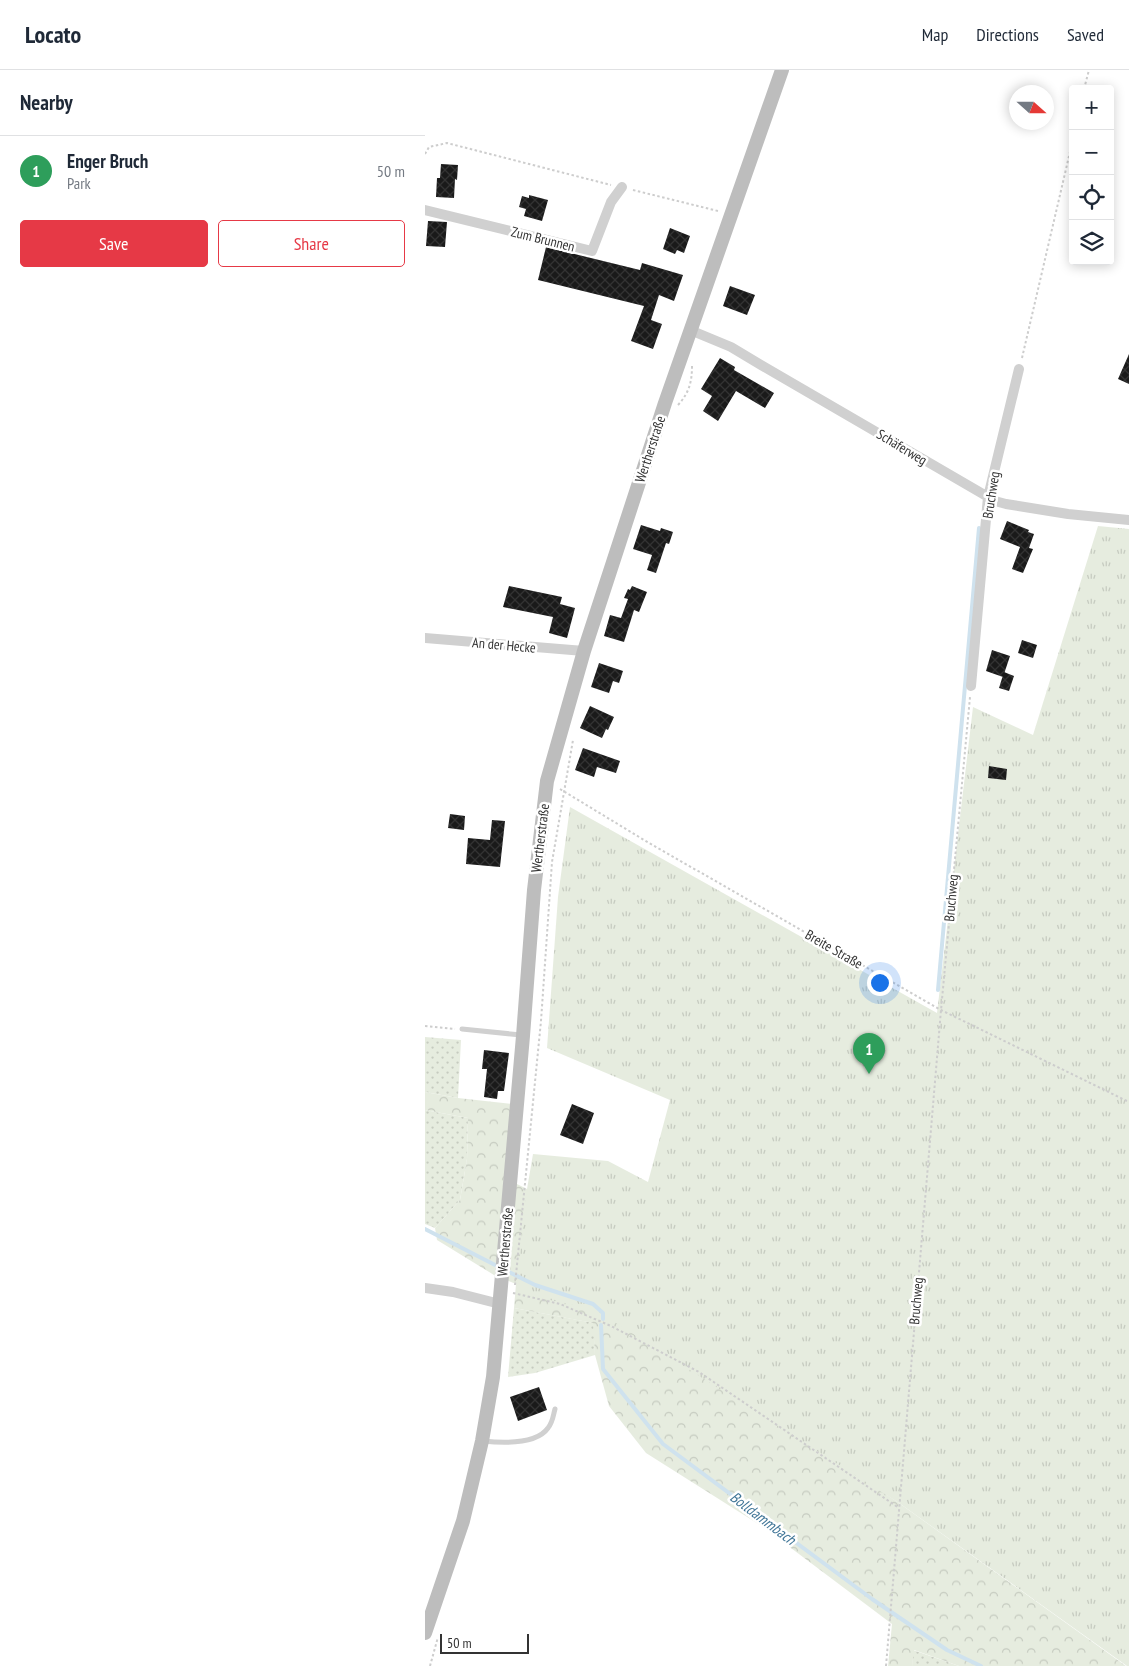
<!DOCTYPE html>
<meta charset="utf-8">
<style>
body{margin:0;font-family:"PT Sans Narrow",sans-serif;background:#f2f2f3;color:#1f2937}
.controls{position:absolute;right:15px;top:15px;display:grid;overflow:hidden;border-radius:5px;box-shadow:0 2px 12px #0003}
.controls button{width:45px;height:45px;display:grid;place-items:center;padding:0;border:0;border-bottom:1px solid #e0e1e3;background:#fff;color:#1f2937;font:25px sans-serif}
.compass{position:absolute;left:584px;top:15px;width:45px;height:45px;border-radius:50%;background:#fff;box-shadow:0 2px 12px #0003;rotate:111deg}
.scale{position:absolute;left:15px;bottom:12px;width:89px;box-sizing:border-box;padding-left:5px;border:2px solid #333;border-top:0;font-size:14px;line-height:18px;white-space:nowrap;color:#333;-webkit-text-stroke:4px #fff;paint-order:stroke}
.you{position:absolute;left:454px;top:912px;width:18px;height:18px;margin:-12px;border:4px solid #fff;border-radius:50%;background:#1a73e8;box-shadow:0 0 0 8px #1a73e833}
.badge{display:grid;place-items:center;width:32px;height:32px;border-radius:50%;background:#e63946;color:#fff;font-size:16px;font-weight:700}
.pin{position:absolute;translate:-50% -41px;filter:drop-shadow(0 1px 2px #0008)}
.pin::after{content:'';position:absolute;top:26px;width:18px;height:15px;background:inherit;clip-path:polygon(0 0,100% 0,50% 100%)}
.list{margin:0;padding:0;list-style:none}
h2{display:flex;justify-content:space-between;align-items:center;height:65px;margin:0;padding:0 20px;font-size:21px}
h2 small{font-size:16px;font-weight:400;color:#747a83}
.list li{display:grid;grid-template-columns:32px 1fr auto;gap:15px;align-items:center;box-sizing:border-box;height:70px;padding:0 20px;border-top:1px solid #e0e1e3}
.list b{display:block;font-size:19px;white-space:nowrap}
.list p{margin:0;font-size:16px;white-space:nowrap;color:#747a83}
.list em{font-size:16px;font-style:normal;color:#747a83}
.actions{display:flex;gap:10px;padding:15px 20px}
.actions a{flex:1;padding:11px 0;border:1px solid #e63946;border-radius:5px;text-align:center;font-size:18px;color:#e63946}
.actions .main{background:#e63946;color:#fff}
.icon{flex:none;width:28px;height:28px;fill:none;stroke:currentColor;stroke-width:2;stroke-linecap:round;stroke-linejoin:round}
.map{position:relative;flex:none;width:704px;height:1596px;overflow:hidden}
header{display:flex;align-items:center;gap:30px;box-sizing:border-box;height:70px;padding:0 25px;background:#fff;border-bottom:1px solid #e0e1e3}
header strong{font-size:24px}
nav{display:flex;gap:28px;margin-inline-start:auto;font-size:18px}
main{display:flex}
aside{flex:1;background:#fff}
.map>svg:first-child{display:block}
</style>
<header>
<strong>Locato</strong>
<nav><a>Map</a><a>Directions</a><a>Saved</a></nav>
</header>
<main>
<aside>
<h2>Nearby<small></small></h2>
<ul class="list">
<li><span class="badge" style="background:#2e9e5b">1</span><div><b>Enger Bruch</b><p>Park</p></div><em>50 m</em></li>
</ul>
<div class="actions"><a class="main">Save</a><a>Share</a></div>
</aside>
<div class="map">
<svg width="704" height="1596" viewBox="0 0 704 1596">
<defs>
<pattern id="grass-dots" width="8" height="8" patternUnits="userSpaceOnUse" patternTransform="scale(1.25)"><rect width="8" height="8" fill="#e6ecdf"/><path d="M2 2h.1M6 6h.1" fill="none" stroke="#c6cbc0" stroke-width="1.8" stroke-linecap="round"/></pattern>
<pattern id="forest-crowns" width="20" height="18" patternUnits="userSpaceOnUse" patternTransform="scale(1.25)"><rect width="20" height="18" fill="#e6ecdf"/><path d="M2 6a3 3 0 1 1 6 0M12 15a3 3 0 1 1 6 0" fill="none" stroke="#c6cbc0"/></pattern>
<pattern id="park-tufts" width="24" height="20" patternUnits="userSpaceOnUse" patternTransform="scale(1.25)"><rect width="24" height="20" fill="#e6ecdf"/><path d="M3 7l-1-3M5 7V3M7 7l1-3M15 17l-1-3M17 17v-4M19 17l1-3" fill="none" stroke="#c6cbc0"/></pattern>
<pattern id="building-cross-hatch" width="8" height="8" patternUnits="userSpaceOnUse" patternTransform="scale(1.25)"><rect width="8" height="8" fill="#1a1a1a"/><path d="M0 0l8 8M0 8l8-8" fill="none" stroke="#333"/></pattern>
</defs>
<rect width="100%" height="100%" fill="#fff"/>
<path fill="url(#grass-dots)" d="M0,967L36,970L33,1028L0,1022Z
M0,1040L43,1048L42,1089L35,1130L10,1158L0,1154Z
M89,1238L169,1253L170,1285L110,1303L83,1307Z
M488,1580L534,1596H487Z"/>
<path fill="url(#forest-crowns)" d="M0,1022L33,1028L88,1034L80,1108L102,1119L185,1239L474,1433L701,1596H534L489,1580L487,1596H463L467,1554L338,1457L221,1383L184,1336L170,1285L168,1253L89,1238L91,1214L69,1205L12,1170L10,1158L35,1130L42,1089L43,1048L0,1040Z"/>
<path fill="url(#park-tufts)" d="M673,456L704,459V1596H702L474,1433L169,1239L91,1223L102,1119L108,1084L183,1091L223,1112L245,1030L122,978L133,827L145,737L512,943L548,637L608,665Z"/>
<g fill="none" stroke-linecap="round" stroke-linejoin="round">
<path stroke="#cfe2ee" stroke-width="4" d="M513,920L554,458
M0,1159L74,1197
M80,1200L110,1215L168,1234L178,1243V1249
M176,1255L178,1299L238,1374L447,1529L522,1580L556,1596"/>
</g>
<path fill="url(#building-cross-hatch)" d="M16,94L33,95L32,110L30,109L29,128L11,127L12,108H15Z
M104,125L123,130L117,151L99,146L101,139L94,137L97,126L104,128Z
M3,151L22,152L20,177L1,176Z
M245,158L265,166L259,183L252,180L250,184L238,179Z
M121,177L215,200L217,193L258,205L249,231L234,225L226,250L237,254L228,279L206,271L219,236L113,210Z
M305,216L330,225L322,245L298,236Z
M704,284V314L693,309Z
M295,288L310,297L309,300L349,323L340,338L311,321L293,351L278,341L287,326L276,319Z
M582,451L604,460L603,462L609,464L604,478L608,479L598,503L587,499L595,477L575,469Z
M216,455L235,461L236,458L248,462L244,474L241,473L231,503L222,500L227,485L208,479Z
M84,516L137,527L135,534L150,538L142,568L124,563L128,547L78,537Z
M207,516L222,522L214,542L209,540L199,572L179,566L185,545L196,548L203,529L199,528L203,519L205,520Z
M597,570L612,575L608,588L593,583Z
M567,580L585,586L578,607L561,601Z
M174,593L198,601L194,613L188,611L184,623L166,617Z
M579,602L589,606L584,621L574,618Z
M165,636L189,647L183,660L181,659L177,668L155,658Z
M158,678L195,691L191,703L172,697L169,707L150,700Z
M564,696L582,699L581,710L563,708Z
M25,744L40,746L39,760L23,758Z
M67,750L80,751L75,797L41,794L43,768L65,770Z
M59,980L84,983L79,1021H73L72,1029L59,1027L62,999H57Z
M147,1034L169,1043L158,1074L135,1065Z
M114,1317L122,1340L93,1351L85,1327Z"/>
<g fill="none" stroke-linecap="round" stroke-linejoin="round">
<path stroke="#cdcdcd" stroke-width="2" stroke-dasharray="2.5 2.5" stroke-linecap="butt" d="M659,19L664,0
M0,84L4,77L22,73L186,115
M208,120L293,141
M597,288L648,69
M253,335C264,323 267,312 267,296
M135,719L224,773L516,940L704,1032
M0,956L30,959
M90,1215L116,951L127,792L148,670
M88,1223L135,1234L186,1256L274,1302L474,1438
M5,1596L13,1567
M461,1596L516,940L545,627"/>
<path stroke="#d0d0d0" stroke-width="5" d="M37,959L96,965
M58,1371C77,1373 111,1375 123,1358C128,1352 128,1346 130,1339"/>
<path stroke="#d0d0d0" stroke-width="10" d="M0,140L167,181L186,132L197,117
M265,260L306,277L336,295L570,431L581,434L643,444L704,450
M0,568L159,581
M546,616L563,427L594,299
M0,1218L28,1222L75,1234"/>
<path stroke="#bdbdbd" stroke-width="14" d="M0,1563L38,1451L57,1371L68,1307L98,966L109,820L122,711L159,581L240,333L357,0"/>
</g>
<g text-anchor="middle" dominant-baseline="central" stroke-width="5" stroke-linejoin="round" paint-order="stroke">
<g font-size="14" fill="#333" stroke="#fff">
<text transform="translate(118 169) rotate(14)">Zum Brunnen</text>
<text transform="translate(477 377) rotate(31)">Schäferweg</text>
<text transform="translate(225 379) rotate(-72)">Wertherstraße</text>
<text transform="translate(566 425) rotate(-81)">Bruchweg</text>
<text transform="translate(79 575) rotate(5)">An der Hecke</text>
<text transform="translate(115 768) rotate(-83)">Wertherstraße</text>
<text transform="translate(526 828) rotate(-85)">Bruchweg</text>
<text transform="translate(409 879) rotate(30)">Breite Straße</text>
<text transform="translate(80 1172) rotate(-85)">Wertherstraße</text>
<text transform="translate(491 1231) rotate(-85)">Bruchweg</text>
</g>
<g font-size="15" font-style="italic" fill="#3f7597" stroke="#fff">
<text transform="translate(338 1448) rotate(37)">Bolldammbach</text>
</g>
</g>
</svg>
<div class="controls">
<button>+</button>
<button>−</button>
<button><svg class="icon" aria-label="locate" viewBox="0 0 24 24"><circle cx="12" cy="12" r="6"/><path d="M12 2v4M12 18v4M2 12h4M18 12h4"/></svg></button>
<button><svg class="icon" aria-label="layers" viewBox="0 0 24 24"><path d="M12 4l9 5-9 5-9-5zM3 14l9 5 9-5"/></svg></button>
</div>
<svg class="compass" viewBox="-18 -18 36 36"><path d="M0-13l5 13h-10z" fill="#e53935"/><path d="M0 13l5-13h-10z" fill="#747a83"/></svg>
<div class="scale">50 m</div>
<div class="you"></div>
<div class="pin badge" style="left:444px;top:1004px;background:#2e9e5b">1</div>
</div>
</main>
